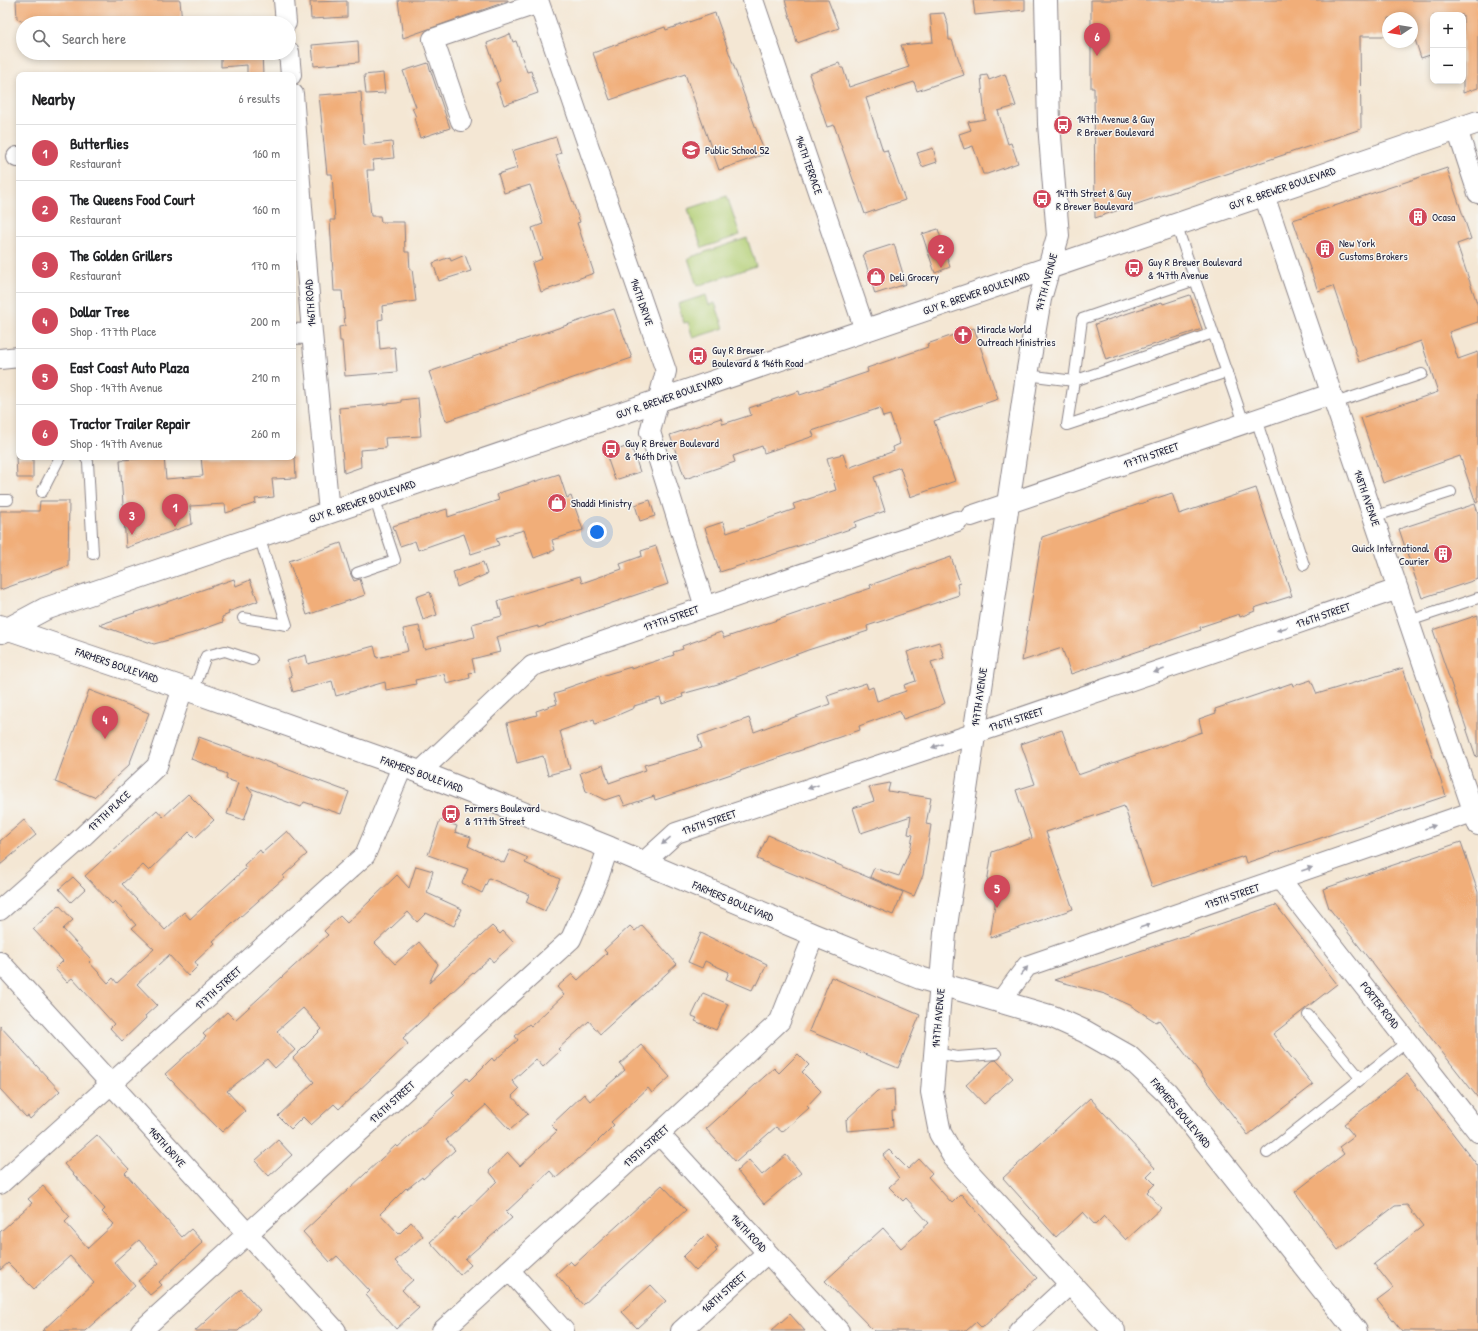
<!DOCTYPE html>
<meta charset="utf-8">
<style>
body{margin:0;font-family:"Patrick Hand",sans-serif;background:#f6f6f6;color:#202124}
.controls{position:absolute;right:12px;top:12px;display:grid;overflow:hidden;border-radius:8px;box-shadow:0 2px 6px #0003}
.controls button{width:36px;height:36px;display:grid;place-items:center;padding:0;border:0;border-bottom:1px solid #e0e0e0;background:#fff;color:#202124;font:20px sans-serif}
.compass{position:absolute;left:1382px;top:12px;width:36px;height:36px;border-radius:50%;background:#fff;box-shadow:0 2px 6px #0003;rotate:258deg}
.you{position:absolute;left:597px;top:532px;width:14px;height:14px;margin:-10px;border:3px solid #fff;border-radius:50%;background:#1a73e8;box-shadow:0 0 0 6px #1a73e833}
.badge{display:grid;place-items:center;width:26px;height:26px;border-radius:50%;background:#d1495b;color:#fff;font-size:13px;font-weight:700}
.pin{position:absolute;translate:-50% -33px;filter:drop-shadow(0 1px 2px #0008)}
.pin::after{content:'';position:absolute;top:21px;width:14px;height:12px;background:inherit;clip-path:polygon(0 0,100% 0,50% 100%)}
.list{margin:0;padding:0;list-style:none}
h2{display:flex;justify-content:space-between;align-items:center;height:52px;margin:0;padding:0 16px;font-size:17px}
h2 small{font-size:13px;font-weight:400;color:#757577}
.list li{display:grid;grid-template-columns:26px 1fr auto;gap:12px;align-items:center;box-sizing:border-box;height:56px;padding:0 16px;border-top:1px solid #e0e0e0}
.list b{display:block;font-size:15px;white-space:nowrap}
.list p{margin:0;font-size:13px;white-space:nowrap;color:#757577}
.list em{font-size:13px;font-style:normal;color:#757577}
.icon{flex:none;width:22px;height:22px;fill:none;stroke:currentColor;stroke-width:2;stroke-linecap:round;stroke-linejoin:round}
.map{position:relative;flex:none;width:1478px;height:1331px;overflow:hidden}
.search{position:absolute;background:#fff;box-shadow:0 2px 6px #0003;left:16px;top:16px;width:280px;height:44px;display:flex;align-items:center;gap:10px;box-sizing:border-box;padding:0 14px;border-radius:22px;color:#757577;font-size:15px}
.panel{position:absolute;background:#fff;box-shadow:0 2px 6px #0003;left:16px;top:72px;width:280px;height:388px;border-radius:8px}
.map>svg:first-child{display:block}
</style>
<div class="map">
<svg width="1478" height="1331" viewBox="0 0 1478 1331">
<rect width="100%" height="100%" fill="#f6f6f2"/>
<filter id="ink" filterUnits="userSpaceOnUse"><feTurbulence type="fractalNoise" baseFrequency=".025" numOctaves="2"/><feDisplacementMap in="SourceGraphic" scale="8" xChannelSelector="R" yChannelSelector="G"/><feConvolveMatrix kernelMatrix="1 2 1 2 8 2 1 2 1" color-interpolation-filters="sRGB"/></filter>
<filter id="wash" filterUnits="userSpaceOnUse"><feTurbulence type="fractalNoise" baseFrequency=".012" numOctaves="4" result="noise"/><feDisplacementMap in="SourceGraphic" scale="16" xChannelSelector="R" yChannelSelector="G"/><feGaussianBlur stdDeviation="0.9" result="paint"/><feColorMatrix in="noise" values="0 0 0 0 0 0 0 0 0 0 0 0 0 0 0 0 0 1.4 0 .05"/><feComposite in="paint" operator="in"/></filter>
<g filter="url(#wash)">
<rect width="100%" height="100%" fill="#f4e7d4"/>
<path fill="#b3cf75" stroke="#6a7858" d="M727,196L740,235L702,248L688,209Z
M747,238L756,266L697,286L688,258Z
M706,295L709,305L715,303L724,328L693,338L688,322L684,323L678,304Z"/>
<g id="blocks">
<path fill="#f1ae79" d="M16,0H180L182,23H27L17,19Z
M398,0H508V1L403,38Z
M785,0H828L839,28L797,43Z
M973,0H1025V10L975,15Z
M1091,0H1478V88L1463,93V15H1433V54L1421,58L1412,30V18H1388V36H1360L1361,129L1095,218L1094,88H1091Z
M347,1V17L311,19L310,2Z
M715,13L765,154L719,170L685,74L610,100L593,53L665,27L666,30Z
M944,13L948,25L949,40H952L964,75L917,91L914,82L866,98L883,151L887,150L905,200L865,214L834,125L827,127L809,74L839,63L841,68H843L849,87L909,67L901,45L933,42L930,14Z
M510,34L513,42L516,41L527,72L531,71L538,93L504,105L496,83L500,81L487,43Z
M358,41L359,62L314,66L312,45Z
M221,53H262L263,75H247V65L221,67Z
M428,63L450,128L420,138L414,118L416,117L412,108L416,107L403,71Z
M383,73L385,93L366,94L364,75Z
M1005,74L1016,106L998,111L1008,144L1011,143L1018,163L987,174H983L973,146L964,149L959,134L971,130L968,122L985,119L981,76L987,75L989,80Z
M361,92L364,145L392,142L394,158L373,160L374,170H367L371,216H380L381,222H404L405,252H409L410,270L412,269L416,301L382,306L383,319L378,320L380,349L395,347L397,372L345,376L342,341H340L339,327L345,326L342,291H334L330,220H335L332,174H327L319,95Z
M556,137L561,153L556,155L580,222L577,223L594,273L541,292L532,263L542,259L532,228L543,224L530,185L504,193L498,174L517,168L512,151Z
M933,148L937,162L922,167L917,153Z
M1447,168L1471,239L1457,244L1478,306V322L1449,332L1458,359L1478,352V502L1476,503L1460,456L1383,483L1361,418L1438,392L1421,341L1359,362L1333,286L1318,291L1293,220Z
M938,229L950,267L935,273L922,234Z
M894,244L906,284L875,294L863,254Z
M465,255L471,271L439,281L433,263L450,257L451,261Z
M1190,295L1202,329L1106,360L1095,324L1162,302L1163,304Z
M614,309L632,358L446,421L429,372Z
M974,328L998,399L934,421L955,481L910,497L900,467L874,477L885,511L855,522L856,527L720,572L705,528L723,522L727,533L795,509L793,504L836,490L827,458L843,454L848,468L894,451L893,447L900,444L890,415L883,417L880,408L812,431L814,436L764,453L762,446L733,456L735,462L685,479L670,435L721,418L723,424L751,415L749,408L799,391L800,395L868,372L867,368L928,347L927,344Z
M418,398L421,436L385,438L386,448L360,450L361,467L344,473L339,408L397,403L401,402V400Z
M631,445L640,472L615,480L606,454Z
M16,457H33V478H17Z
M164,457L166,479L203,476L201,457H295L296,478L272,479L274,497L255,499L256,503L226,513L225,504L190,506L192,524L126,548L120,460Z
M559,474L567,498L571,496L583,530L552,540L555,550L534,558L524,530L496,538L499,545L471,554L464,534L418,550L415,541L400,546L393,526L447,509L448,517L499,500L497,495L502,492Z
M1256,488L1292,596L1254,608L1255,611L1240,617L1239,614L1200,627L1201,630L1071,674L1062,648L1022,661L1042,537L1172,493L1179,514Z
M650,500L655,516L640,521L635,505Z
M40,501H69L68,566L0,590V511H39Z
M1475,504L1478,513V579L1422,598L1399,529Z
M341,543L351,575L354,581L360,579L365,595L307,615L289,561Z
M656,546L668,584L538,628V626L496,637L500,652L472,659L475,672L469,673L470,678L447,684L444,674L415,680L416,684L386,690L385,682L336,696L332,681L293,692L289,677H292L287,661L306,655L308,664L374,646L377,658L408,651L403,629L419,626L424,649L475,637L472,624L502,616L498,601L580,576L582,583L608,574L622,569L620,564L642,556L641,551Z
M951,557L960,583L957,584L959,595L867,626L868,631L808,650L718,684L682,694L683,697L662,704L660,698L634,706V708L611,718L595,724L594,719L560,731L570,769L548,775L543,756L517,763L507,723L537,715L536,711L557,704L554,694L564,691V689L601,676L631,667V669L674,655L673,652L683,649L682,646L721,632L724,638L836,600L871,588L870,585Z
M483,562L487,574L457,587L453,572Z
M234,579L236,586L250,580L258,601L228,612L229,614L222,617L223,622L193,633L154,644L99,625Z
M430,592L437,615L423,620L416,597Z
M1478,615V756L1476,757L1433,630Z
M939,642L944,658L931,662L945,703L936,708L903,719L900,711L859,726L860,730L655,800L654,796L625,806L620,795L605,800L586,791L580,773L603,765L609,783L646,770L644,765L702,748L698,736L749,718L754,732L830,704L827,696L866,683L868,689L873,687L877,701L906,691L904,685L916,681L907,652Z
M1403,668L1446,796L1246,863L1244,856L1152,887L1124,806L1046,832L1073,909L990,938L999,878L987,883L992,852L1032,838L1016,790L1035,784L1021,744L1062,730L1078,775L1202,732L1199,719L1216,713L1215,709L1292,683L1293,686L1311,680L1317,694Z
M89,690L149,713L129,765L94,797L55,782Z
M199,737L349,792L341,814L304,802L301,807L247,787L253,794L244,820L227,814L238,783L226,779L227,774L217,770L218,769L191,759Z
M890,783L888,791L931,798L926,824L931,825L923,875L914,896L870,877L874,868L899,876L910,850L913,835L908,834L911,816L861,833L853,808L874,801L869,787Z
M188,794L214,820L195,838L189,832L149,871L143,865L122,884L165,930L184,912L190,919L246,868L244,865L260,850L262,853L287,831L307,854L283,876L284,878L213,941L215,943L195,962L198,966L188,976L169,955L137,984L157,1005L145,1016L146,1018L122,1041L110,1028L114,1024L72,978L67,982L55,969L63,961L33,929L59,905L73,920L63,929L90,958L91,960L89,962L108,983L113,978L117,983L154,949L132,928L136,925L115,901L112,904L85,876L157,810L163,817Z
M24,820L36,835L0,865V841Z
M440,820L457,826L455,832L471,837L468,846L504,863L510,850L528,858L525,863L560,879L545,911L526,902L529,895L489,878L482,893L462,883L468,869L428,855Z
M768,835L903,892L893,915L757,859Z
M1461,842L1478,892V1098L1329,908L1323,889Z
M416,866L433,871L427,893L462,909L454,926L426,913L417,922L408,912L375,943L395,964L419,942L438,964L429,983L492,926L500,934L503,931L514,943L493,962L490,958L465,980L403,1038L408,1044L339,1109L334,1104L311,1125L303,1117L291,1129L278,1116L314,1082L293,1058L322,1029L303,1008L277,1031L295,1050L275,1068L267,1059L227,1091L245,1111L222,1132L165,1074L206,1037L203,1034L227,1012L235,1020L328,935L324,931L340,916L347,923L397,875L409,888Z
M73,877L85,889L71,902L59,889Z
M1276,905L1337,984L1273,1034L1313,1085L1248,1135L1159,1020L1156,1022L1130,1005L1105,994L1054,980Z
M642,925L677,964L600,1034L589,1021L558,1049L560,1051L543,1067L536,1059L512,1081L519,1089L512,1096L528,1114L510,1130L486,1105L446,1140L455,1150L423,1179L422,1177L407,1189L406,1188L380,1214L399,1234L411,1222L423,1236L395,1261L413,1280L402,1290L419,1308L396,1329L366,1295L370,1291L337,1256L330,1262L303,1232L396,1145L398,1147L455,1095L452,1092L467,1078L469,1081L492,1058L494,1061L518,1040L515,1036L529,1024L531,1026L564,995L557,987L572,974L578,980L607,953L604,950L630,926L635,931Z
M701,933L767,964L757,985L755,984L752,990L726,979L729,972L705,961L702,968L688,962Z
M831,977L920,1015L898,1068L809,1031Z
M703,993L728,1004L716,1030L695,1021L697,1018L692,1016Z
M0,1026L60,1091L30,1119L28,1116L26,1117L0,1089Z
M641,1045L670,1077L652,1093L648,1088L611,1122L614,1125L592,1147L556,1178L550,1171L506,1212L512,1218L465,1259L471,1265L460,1275L430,1242L456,1218L458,1219L497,1181L489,1171L508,1153L520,1166L557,1131L551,1125L584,1094L590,1101L625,1070L620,1064Z
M798,1054L809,1065L802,1072L821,1091L807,1106L809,1108L782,1132L776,1127L736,1162L706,1129L774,1068L779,1073Z
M996,1060L1013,1078L984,1104L966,1085L992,1061Z
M1407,1074L1478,1166V1331H1402L1377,1300L1393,1288L1374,1264L1423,1226L1407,1205L1395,1206L1338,1250L1295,1192L1344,1154L1339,1147L1354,1136L1344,1124Z
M894,1089L895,1111H892L893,1127L847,1131L846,1120L877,1091Z
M1090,1098L1155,1168L1147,1176L1155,1184L1147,1192L1161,1208L1126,1240L1104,1216L1095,1225L1083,1212L1056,1237L1003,1178Z
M97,1135L129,1169L125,1173L182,1237L191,1229L203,1242L159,1282L162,1285L150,1295L138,1281L159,1263L139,1240L114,1262L135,1286L85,1331H42L94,1283L70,1256L34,1289L8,1263L0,1270V1232L32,1203L28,1199L43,1186L70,1217L65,1222L88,1248L114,1224L102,1212L105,1209L64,1164Z
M278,1140L292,1155L269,1176L255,1161Z
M889,1150L908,1169L919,1159L932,1173L928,1177L952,1203L961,1194L1037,1278L982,1328L976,1322L966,1331H874L825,1281L883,1228L901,1248L929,1223L906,1198L903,1201L889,1187L899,1178L883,1155Z
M786,1155L801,1173L764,1204L737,1171L749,1160L762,1175Z
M662,1185L686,1210L583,1305L556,1274L570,1261L574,1265Z
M706,1234L718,1247L715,1249L717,1251L696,1271L683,1257Z
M651,1285L666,1301L637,1328L622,1312Z
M241,1289L260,1310L238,1331H195Z
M790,1314L805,1331H771Z"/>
</g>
</g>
<g filter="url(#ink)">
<use href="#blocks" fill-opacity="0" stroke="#8b8488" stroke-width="1"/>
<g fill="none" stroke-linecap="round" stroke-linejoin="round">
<g stroke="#8b8488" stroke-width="12">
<path id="lane" d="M1176,224L1244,423
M1195,280L1082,319L1074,381L1213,333
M1027,375L1074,381L1067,425L1227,372
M1335,403L1422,374
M1256,419L1304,565
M85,457L88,462L93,554
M42,492L60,457
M0,500H8
M1373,517L1451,492
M357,573L395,560L374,497
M243,618L287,625L259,536
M1409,621L1478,598
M193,692L206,656L225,651L252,660
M1308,1015L1361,1079
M935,1053L957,1057L996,1054
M1267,1153L1408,1041"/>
</g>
<g stroke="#8b8488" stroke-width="22">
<path id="street" d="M284,0L286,23
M538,0L666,371L650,432L705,607
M753,0L865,330
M289,52L291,75
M293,94L312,333L329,512
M461,121L433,39L539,3
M1457,129L1478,193
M17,157H19
M1264,195L1478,825
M293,334L312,333
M0,359L19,357
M971,516L1331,394
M420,772L532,666L957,521
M643,863L676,833L1000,725L1398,589
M1280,879L1478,1132
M0,910L76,843L157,766L183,688
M0,962L336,1331
M1000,1002L1027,966L1478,810
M659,1134L839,1331
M0,1184L365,855L402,767
M509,1270L564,1331
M141,1331L571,939L599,875L608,848
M442,1331L659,1134L780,1021L814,935
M681,1331L767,1253
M1019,1331L1071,1283"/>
</g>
<g stroke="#8b8488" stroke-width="24">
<path id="secondary" d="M1046,0L1049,124L1058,236L1040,299L1027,375L945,933L932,1092L940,1133L954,1157L1114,1331
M0,626L183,688L420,772L610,848L814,935L920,978L1053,1017L1084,1031L1128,1056L1167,1093L1356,1331
M2,632L45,609L1478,122"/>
</g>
<use href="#lane" stroke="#fff" stroke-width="10"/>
<use href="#street" stroke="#fff" stroke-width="20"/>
<use href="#secondary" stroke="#fff" stroke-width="22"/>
</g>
<defs><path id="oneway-solid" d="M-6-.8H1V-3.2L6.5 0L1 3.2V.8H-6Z"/></defs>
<g fill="#9c9ca7">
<use href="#oneway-solid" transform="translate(1282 629) rotate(161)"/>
<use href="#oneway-solid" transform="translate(1159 671) rotate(161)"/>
<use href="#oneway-solid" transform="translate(937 746) rotate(161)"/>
<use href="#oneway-solid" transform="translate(813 787) rotate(161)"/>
<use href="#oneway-solid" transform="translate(1430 827) rotate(-19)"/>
<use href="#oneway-solid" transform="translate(666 841) rotate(140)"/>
<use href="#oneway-solid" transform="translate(1307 869) rotate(-19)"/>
<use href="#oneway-solid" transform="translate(1145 926) rotate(-19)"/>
<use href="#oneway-solid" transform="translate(1024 971) rotate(-49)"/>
</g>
</g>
<defs>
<g id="bus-disc" transform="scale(1)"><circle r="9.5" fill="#d1495b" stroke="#f6f6f2"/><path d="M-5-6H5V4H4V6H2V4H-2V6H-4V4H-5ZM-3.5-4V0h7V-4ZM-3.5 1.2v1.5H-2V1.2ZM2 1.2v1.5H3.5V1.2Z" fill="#fff"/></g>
<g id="school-disc" transform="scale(1)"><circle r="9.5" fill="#d1495b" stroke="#f6f6f2"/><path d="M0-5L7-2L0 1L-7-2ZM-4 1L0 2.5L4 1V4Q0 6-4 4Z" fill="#fff"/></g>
<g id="building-disc" transform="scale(1)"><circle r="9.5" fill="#d1495b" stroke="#f6f6f2"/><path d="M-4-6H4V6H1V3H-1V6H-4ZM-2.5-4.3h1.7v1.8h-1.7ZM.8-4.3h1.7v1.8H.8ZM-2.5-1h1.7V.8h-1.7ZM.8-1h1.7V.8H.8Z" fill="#fff"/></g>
<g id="shop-disc" transform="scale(1)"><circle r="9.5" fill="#d1495b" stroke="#f6f6f2"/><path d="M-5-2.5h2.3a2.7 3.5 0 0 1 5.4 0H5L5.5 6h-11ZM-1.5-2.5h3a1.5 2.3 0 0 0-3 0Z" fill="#fff"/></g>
<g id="church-disc" transform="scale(1)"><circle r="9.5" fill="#d1495b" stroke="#f6f6f2"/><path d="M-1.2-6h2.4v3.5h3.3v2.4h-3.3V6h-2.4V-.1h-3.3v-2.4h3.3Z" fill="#fff"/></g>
</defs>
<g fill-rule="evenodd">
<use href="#bus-disc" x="1063" y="125"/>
<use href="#school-disc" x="691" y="150"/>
<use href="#bus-disc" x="1042" y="199"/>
<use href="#building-disc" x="1418" y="217"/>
<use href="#building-disc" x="1325" y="249"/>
<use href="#bus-disc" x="1134" y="268"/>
<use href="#shop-disc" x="876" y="277"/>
<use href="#church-disc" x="963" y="335"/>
<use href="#bus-disc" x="698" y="356"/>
<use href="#bus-disc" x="611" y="449"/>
<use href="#shop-disc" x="557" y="503"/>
<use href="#building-disc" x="1443" y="554"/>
<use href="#bus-disc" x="451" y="814"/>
</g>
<g text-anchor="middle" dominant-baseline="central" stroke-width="3" stroke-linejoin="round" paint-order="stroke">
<g font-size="11" fill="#22223b" stroke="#f6f6f2" text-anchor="start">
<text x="1077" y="119">147th Avenue &amp; Guy<tspan x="1077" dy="13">R Brewer Boulevard</tspan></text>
<text x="705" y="150">Public School 52</text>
<text x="1056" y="193">147th Street &amp; Guy<tspan x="1056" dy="13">R Brewer Boulevard</tspan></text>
<text x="1432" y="217">Ocasa</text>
<text x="1339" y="243">New York<tspan x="1339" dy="13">Customs Brokers</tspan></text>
<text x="1148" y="262">Guy R Brewer Boulevard<tspan x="1148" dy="13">&amp; 147th Avenue</tspan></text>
<text x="890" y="277">Deli Grocery</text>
<text x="977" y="329">Miracle World<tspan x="977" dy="13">Outreach Ministries</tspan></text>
<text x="712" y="350">Guy R Brewer<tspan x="712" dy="13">Boulevard &amp; 146th Road</tspan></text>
<text x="625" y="443">Guy R Brewer Boulevard<tspan x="625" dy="13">&amp; 146th Drive</tspan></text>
<text x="571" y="503">Shaddi Ministry</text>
<text x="1429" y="548" text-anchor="end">Quick International<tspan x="1429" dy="13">Courier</tspan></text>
<text x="465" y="808">Farmers Boulevard<tspan x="465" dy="13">&amp; 177th Street</tspan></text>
</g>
<g font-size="11" fill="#22223b" stroke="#f6f6f2">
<text transform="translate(809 165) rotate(71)">146TH TERRACE</text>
<text transform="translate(1282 188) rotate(-19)">GUY R. BREWER BOULEVARD</text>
<text transform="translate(1046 282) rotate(-75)">147TH AVENUE</text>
<text transform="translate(976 293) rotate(-19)">GUY R. BREWER BOULEVARD</text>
<text transform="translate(642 302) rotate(71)">146TH DRIVE</text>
<text transform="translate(310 303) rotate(-94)">146TH ROAD</text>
<text transform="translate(669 397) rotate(-19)">GUY R. BREWER BOULEVARD</text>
<text transform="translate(1151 455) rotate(-19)">177TH STREET</text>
<text transform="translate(1367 498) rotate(71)">148TH AVENUE</text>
<text transform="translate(362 501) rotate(-19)">GUY R. BREWER BOULEVARD</text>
<text transform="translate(1323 615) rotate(-19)">176TH STREET</text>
<text transform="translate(671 618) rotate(-19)">177TH STREET</text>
<text transform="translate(117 665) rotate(19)">FARMERS BOULEVARD</text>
<text transform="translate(979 697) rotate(-82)">147TH AVENUE</text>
<text transform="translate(1016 719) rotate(-18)">176TH STREET</text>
<text transform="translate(422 774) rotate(20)">FARMERS BOULEVARD</text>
<text transform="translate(109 811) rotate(-43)">177TH PLACE</text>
<text transform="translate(709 822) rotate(-19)">176TH STREET</text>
<text transform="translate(1232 896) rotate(-19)">175TH STREET</text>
<text transform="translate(733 901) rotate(23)">FARMERS BOULEVARD</text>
<text transform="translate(218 988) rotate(-42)">177TH STREET</text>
<text transform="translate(1380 1005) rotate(52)">PORTER ROAD</text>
<text transform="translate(938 1018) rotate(-85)">147TH AVENUE</text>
<text transform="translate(392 1102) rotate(-42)">176TH STREET</text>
<text transform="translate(1181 1113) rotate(50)">FARMERS BOULEVARD</text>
<text transform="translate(646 1146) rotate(-42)">175TH STREET</text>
<text transform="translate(167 1147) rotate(48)">145TH DRIVE</text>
<text transform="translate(749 1233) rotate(47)">146TH ROAD</text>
<text transform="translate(724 1292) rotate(-42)">168TH STREET</text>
</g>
</g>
</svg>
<div class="controls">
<button>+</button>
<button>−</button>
</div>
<svg class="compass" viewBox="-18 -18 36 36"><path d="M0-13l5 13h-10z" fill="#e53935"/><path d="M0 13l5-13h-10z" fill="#757577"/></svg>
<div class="you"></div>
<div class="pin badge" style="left:175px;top:527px">1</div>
<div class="pin badge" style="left:941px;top:268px">2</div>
<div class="pin badge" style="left:132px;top:535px">3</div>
<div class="pin badge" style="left:105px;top:739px">4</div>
<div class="pin badge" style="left:997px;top:908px">5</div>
<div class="pin badge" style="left:1097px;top:56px">6</div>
<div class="search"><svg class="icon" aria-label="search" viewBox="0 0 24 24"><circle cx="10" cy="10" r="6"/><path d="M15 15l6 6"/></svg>Search here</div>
<section class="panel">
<h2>Nearby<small>6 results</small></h2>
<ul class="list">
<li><span class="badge">1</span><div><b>Butterflies</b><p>Restaurant</p></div><em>160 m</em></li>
<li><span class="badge">2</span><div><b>The Queens Food Court</b><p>Restaurant</p></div><em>160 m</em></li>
<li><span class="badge">3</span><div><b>The Golden Grillers</b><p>Restaurant</p></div><em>170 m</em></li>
<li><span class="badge">4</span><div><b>Dollar Tree</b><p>Shop · 177th Place</p></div><em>200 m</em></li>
<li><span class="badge">5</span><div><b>East Coast Auto Plaza</b><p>Shop · 147th Avenue</p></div><em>210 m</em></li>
<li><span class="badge">6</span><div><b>Tractor Trailer Repair</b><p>Shop · 147th Avenue</p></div><em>260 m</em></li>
</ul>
</section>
</div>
